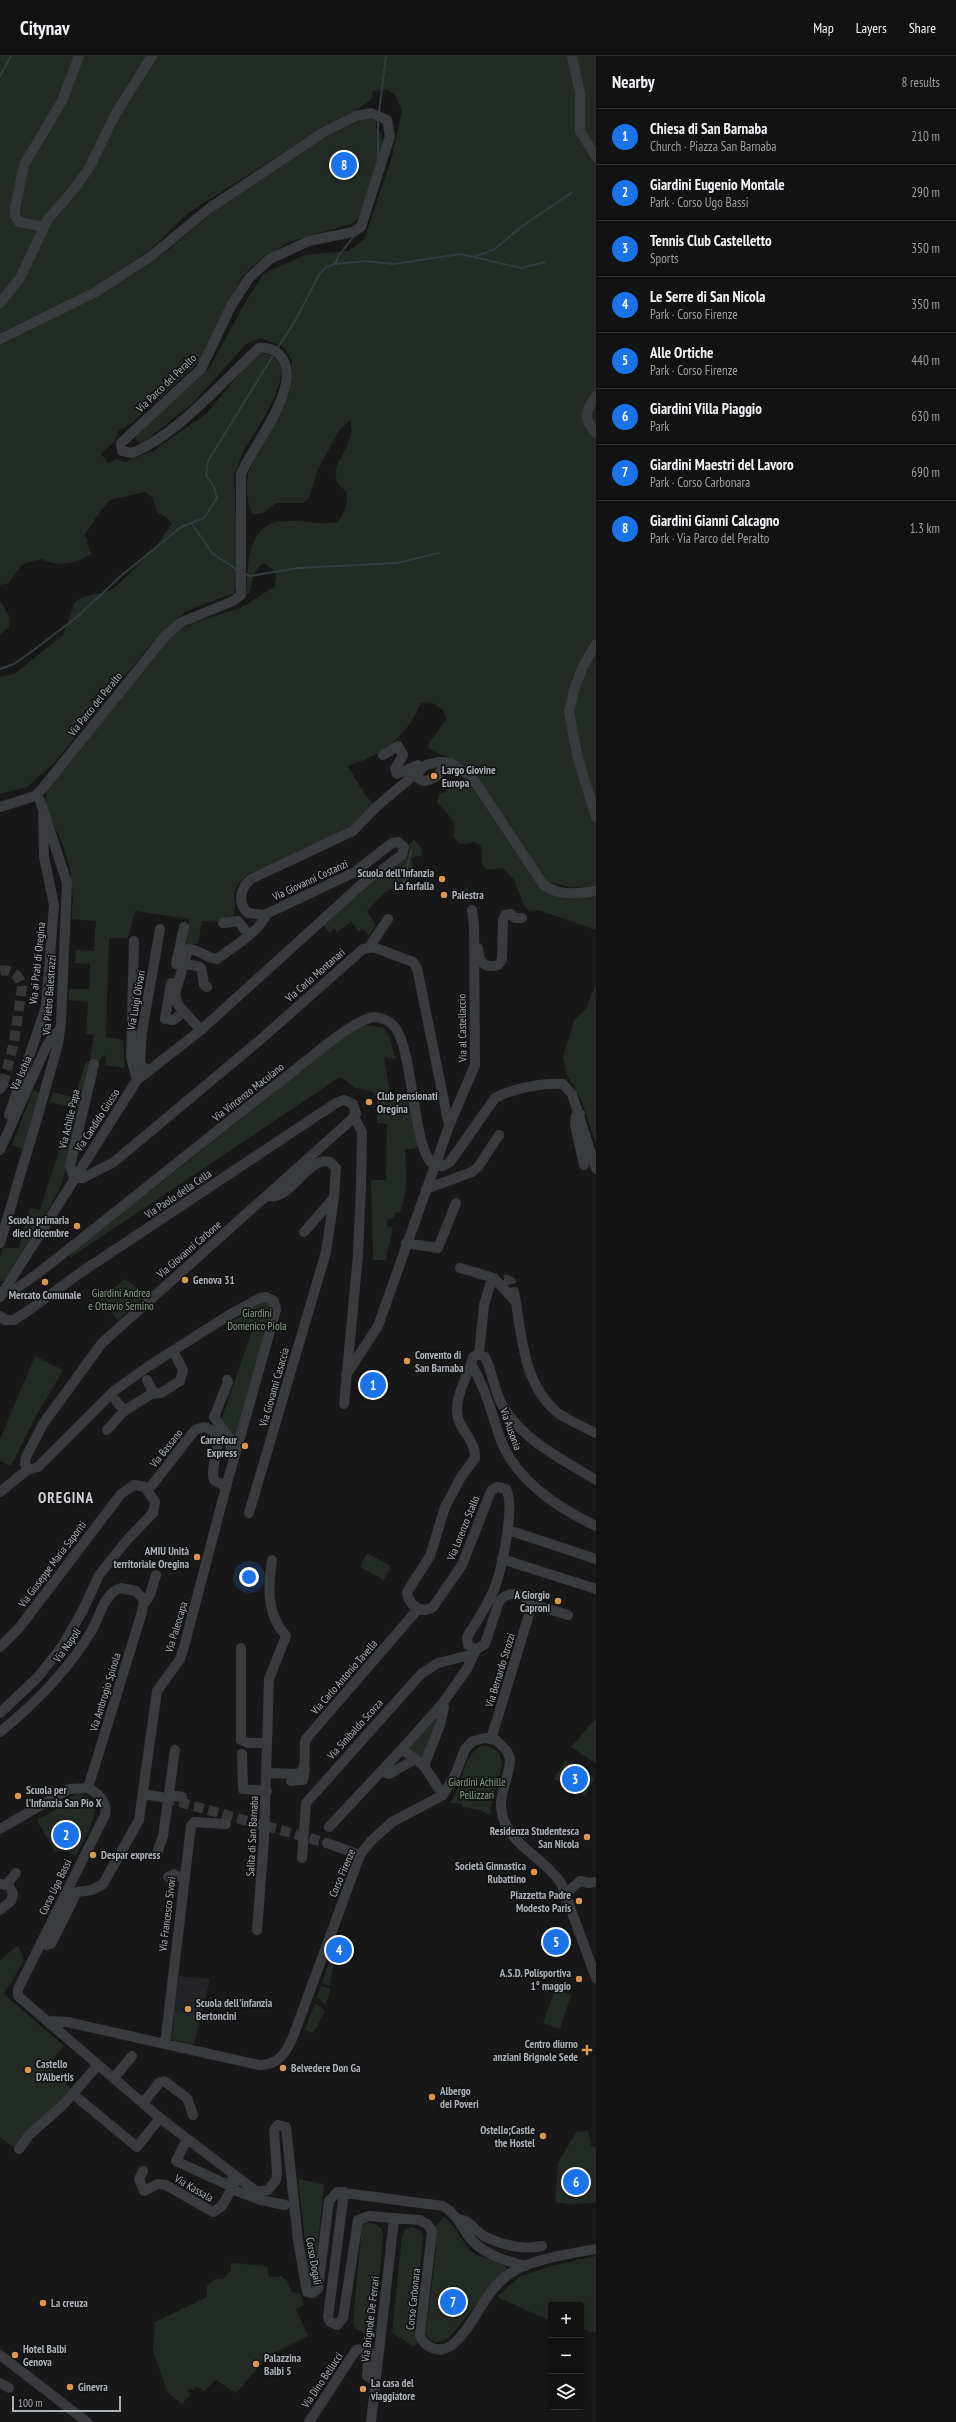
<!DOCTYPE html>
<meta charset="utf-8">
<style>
body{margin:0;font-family:"PT Sans Narrow",sans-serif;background:#1f2021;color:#f1f3f6}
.controls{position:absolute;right:12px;bottom:12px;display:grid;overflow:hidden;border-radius:4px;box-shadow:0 2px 10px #0003}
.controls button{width:36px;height:36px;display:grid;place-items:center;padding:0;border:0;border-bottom:1px solid #313233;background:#121213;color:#f1f3f6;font:20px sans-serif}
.scale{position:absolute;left:12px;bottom:10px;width:109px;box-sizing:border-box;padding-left:4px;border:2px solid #abb1b8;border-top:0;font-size:11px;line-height:14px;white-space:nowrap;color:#abb1b8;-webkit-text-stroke:3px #131314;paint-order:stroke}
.you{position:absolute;left:249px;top:1521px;width:14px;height:14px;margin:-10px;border:3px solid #fff;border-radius:50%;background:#1a73e8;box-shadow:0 0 0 6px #1a73e833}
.badge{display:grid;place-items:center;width:26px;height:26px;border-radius:50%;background:#1a73e8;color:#fff;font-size:13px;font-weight:700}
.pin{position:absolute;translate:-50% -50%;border:2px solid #fff;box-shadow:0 1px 4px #0006}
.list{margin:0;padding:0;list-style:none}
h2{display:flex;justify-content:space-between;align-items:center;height:52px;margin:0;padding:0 16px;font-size:17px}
h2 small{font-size:13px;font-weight:400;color:#9c9ea0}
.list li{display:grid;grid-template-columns:26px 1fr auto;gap:12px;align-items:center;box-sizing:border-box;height:56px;padding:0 16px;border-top:1px solid #313233}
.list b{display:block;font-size:15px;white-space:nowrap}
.list p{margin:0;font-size:13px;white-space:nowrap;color:#9c9ea0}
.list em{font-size:13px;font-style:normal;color:#9c9ea0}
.icon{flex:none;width:22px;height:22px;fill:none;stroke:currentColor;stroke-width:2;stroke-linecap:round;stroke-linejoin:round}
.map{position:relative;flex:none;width:596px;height:2366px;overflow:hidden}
header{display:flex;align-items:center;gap:24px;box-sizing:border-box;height:56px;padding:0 20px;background:#121213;border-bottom:1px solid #313233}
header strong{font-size:19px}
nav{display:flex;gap:22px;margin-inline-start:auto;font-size:14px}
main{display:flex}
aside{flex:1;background:#121213}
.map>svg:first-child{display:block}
</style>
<header>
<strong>Citynav</strong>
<nav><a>Map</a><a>Layers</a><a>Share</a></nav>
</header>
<main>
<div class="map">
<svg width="596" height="2366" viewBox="0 0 596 2366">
<rect width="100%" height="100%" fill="#181819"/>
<path fill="#242426" d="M178,1920L210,1923L194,1989L171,1984Z"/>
<path fill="#242b24" d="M0,0H596V830L568,831L546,825L472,712L433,695L428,691L430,686L446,664C445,652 433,644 421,647C409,673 395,690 368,702C361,706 355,706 348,711C357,723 362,738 373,747L344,777L248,818C223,839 242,841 232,862L214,866L202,865L198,888H192L186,893L189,863L135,855L128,882H109L106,981L123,984L125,1012L105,1009L106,999L102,1001L98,1007L90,1004L94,979L86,978L88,946L68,944L69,933H89L90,908L75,907L76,894L94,895L96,865L71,863L73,843L70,813L62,787L44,748L46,737L61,713L169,580L196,566L240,552L274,531L276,523L275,515L264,507C254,512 252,525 250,536L246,538C248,510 246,469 282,465C301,463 319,470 338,466C345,455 349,448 346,435C317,414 360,391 350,364L338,376L317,416L309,442L303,447H276L262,457L253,458C246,448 246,429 248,417L290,336L292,305L284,291L261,282L246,288L193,347L141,388L136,384V379L209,313L243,250L263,218L304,199L348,195L364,184L392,101L402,55L395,39L388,34L373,35L371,44L356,54L311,79L188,157L151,193L91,234L0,277Z
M371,62L376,65V73L381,78L383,90L359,162L351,168L289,186L254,209L242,220L200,305L131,368L119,374L114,386L101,398L108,407L117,403L125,406L153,395L206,358L253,302L261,297C311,303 253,376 243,396C240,402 238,409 235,416C233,423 235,432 235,440C235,460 241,522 234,537L186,555L146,594L54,707L27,731L0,738V621L14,618L63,579L75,546L83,541L109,535L118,529L157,489L172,467L166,461L158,457L152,441L145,436L110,444L98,458L84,480L88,483L87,488L91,498C77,507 57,512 42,503C17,509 22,509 9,527L0,529V288L36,271L137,216L168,194L219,151L324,82L362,63Z
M0,544L10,562L9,572L0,578Z
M449,727L462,730L471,728L541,831L596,839V874L541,855L528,854L523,847L514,824L503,812L486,814L482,807L481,790L474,786L466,788L458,787L453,780C458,763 446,758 437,746L440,738L446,736Z
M414,784L421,791L422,799L411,802L414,818L408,821L409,829L405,834C385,829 381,842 367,855L376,870L369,879L363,873L359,876L351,866L337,876L334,873L330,878L323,869L379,819L406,801L410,795L409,788Z
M468,831L470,846L460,843L459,837Z
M596,928V1089L581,1043L566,1017L563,1001L574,965L586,953Z
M365,969L384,972L389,980L396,1003L384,1001L390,1037L398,1041L408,1038L419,1088L416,1092L405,1094C406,1114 408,1137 400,1156L394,1157V1162L387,1163V1171L392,1170C393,1181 387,1192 386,1204H373L371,1124H386L387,1068L377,1067V1043L373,1036L356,1032L340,1021L71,1201L68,1198C137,1147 203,1093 270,1040C296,1019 335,982 365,969Z
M89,1005L92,1006L62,1128L35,1178L4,1225H0V1202L3,1192H19L30,1152L40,1154L73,1052L50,1046L53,1036L75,1042L85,1008Z
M33,1034L39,1037L23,1093L12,1089Z
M125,1223L146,1239L118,1264L100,1244Z
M267,1246L273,1250L234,1386L220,1367L252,1275L229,1267L261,1247Z
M35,1300L63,1314L35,1362L11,1410L0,1405V1383Z
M367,1497L391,1510L384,1524L360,1511Z
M596,1662V1707L571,1691Z
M433,1663L438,1666L425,1702L418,1703L409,1691Z
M480,1690C494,1690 501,1695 502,1710L490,1753L492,1755L490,1759L481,1754L462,1751V1748L450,1747C463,1728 461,1704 480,1690Z
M565,1705L595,1722L585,1740L554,1723Z
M77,1738C112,1742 84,1782 76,1800L64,1794L55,1796L37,1764L57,1753L56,1747Z
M18,1889L24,1904L4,1938L64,1990L48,2010L73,2034L16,2092L0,2082V1904Z
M330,1903L334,1905L330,1929H328L322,1927Z
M321,1930L330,1933L326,1949L317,1942Z
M555,1934L571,1939L560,1973L543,1967Z
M315,1947L325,1955L313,1977L305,1974Z
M175,1956L201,1957L193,1988L172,1983Z
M588,2075L591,2090L596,2091V2147L568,2148L555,2146L558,2107L576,2076Z
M298,2123L324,2128L314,2229H310Z
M444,2161C457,2171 459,2181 469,2193C476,2201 494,2205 504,2207L506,2214L498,2221L448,2283L436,2287L429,2283L426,2276L436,2193L435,2171Z
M368,2167L375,2168L382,2173L383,2181L373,2282L355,2272L353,2266L362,2169Z
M412,2171L421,2175L423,2182L415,2260L417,2288L413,2290L392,2277L402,2180L405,2174Z
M596,2200V2277L581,2273V2249H551V2265L497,2241L519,2221L555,2209Z
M231,2207L267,2210L269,2221L282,2220L283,2223H286L292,2236L300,2238L304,2249L296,2253L308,2280L269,2299L236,2337L216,2324L204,2335L196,2330L194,2334L189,2333L188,2335L190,2339L182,2348L165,2334L166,2332L153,2295L155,2266L207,2241V2230L217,2222L223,2223L231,2214Z"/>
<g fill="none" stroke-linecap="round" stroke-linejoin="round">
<path stroke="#333c41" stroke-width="2" d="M0,20L11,0
M379,56L386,0
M378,102V65
M474,201L495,193L521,171L571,137
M335,208L339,199L355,179
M277,293L295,265L319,219L325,212L335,208L364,205L394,208L461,198L521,212L545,206
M192,468L212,497L239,515
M244,517L250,520L298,512L397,507L439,497
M0,613L14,608L31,596L77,561L122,519L181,471L204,462L217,442L214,431L206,419L208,405L274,298
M403,830L411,795"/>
<path stroke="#353739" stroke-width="10" stroke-dasharray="10 5" stroke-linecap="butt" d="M0,915C10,912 21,920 22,931L14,986L3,1029
M490,1229C495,1224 505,1221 511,1226L514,1236
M165,1742L327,1787"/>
<path stroke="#393b3e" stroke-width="10" d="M572,0L580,37V75L596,101
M44,171L19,166L15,160V152L24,109L62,45L79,0
M0,247L20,222L48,163L75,132L89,112L116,57L152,0
M0,283L94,237L150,201L211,151L324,76L356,60L371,57L387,64L390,80L361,171L353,176L309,185L270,203L249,222L231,250L201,313L121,387L122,395L132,397C175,381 224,324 259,292C267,291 273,293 279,298C307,325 252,391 241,418V539L233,545L182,566L166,579L42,733L35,740L0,751
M596,340C585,356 582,361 596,377
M596,588L583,610L574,634L569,656L578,703L596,761
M383,699L398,690L403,699L395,713L397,718L418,709
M413,719L423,725C435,724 442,717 445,706
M223,867L238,865L249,879
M134,885L131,1002L137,1024
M370,890L388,863
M478,892C479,906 484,913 498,909L502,904L503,864L505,859L511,858L515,862H522
M176,908L184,871
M182,908C206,910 200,909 204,929L207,931
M171,927L165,963L173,964L184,956
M201,974L178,949L175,938L188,893C199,893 206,902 217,903C230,893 262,874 266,858
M148,1016L140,1007L142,976L160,873
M0,1033L3,1029
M580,1058L576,1060L575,1069L584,1109
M9,1059L46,951L54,849L44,801L43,757
M449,1070L475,1009L474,869L472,854
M0,1094L46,991L54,978L60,975
M435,1110H443L450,1106L495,1042C513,1032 542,1027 563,1028L572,1038L596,1113
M74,1122H83L114,1106L260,984L363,893L373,891L413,906L417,912L449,1070L378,1270L346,1319
M74,1122L70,1110L94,1008
M426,1133L472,1116L478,1111L499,1079
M304,1176L333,1143
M0,1187L38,1059L58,988L61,966L67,827L45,759L39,743L35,740
M406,1187L438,1192L456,1147
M460,1212L494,1222L516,1246L514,1236
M3,1236L13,1235L37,1218C119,1154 199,1088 281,1025C302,1009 344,971 367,963C375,959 385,962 392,968C415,988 411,1096 435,1110
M0,1241L137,1024L201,974L362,828L402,799L404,791L398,786L392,787L355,816L264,859L248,857C237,847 240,832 251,823L353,775L376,751L426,709L438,706L451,707L472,721L543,828C559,841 577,837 596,835
M516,1246C522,1286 525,1330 558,1357C569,1365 584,1371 596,1377
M0,1260L5,1264H14L25,1257L80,1217L336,1047L344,1044L353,1048L356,1058L351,1064L102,1287L43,1368L26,1401L25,1408L27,1414
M479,1298L484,1249L490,1229
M471,1308C465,1324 452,1348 459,1365C464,1377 476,1388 475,1402L461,1421L445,1451L430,1500L407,1536C408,1548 421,1559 433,1551L462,1509L491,1435L497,1431L506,1433C516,1450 501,1517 493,1536C486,1552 476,1566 467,1581L468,1589L476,1594L485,1588L499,1546C507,1533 529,1537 531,1552L491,1683
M147,1324L154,1338
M227,1324L228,1326L214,1361L230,1383L231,1399
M116,1345L125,1355
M344,1348L358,1199L361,1130L362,1076L354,1061
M107,1374L123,1356L151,1338L161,1337L180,1325L183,1314L173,1295
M596,1424C562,1403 521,1384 501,1347C494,1332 492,1315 485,1301L479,1298L473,1301L471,1308C485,1331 491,1355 499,1379C513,1423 556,1451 596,1470
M149,1433L195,1374L204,1371C231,1378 208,1407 214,1424L226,1431
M0,1436L27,1414L38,1411L115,1334L149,1310L229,1259L260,1242L266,1241L274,1245L276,1254L226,1431L184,1591L180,1603L157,1635L139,1764L103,1828L92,1834L77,1836L51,1888L47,1889L41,1886
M249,1457L326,1196L334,1142L336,1112L330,1106C308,1099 290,1146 268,1140
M508,1474L596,1503
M502,1503L596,1533
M144,1548L150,1539L156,1519
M531,1552L538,1550L568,1559
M0,1591L19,1572L121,1438L134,1429L145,1431L155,1446L153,1457L127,1484L99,1519L83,1554L63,1589L38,1621L0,1657
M241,1592V1684L248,1687H267
M442,1648L402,1693L424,1710L443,1739
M0,1676C36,1647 67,1615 91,1576C99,1563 104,1536 121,1532L136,1535L144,1544L142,1556L88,1732
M242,1698L243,1733L267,1735
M424,1710L440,1669L444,1651L442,1648L467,1613L476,1594
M381,1715L389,1718L414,1704
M267,1717L299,1718C309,1709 302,1694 306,1683L418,1553
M291,1725L303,1724L305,1713
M143,1738L161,1741
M169,1739L182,1741
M329,1771L402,1693
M0,1773L69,1733L88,1732C98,1737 108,1746 105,1759L18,1933V1940L160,2062L257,2136L268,2134L276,2124L277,2117L274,2074L278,2069L286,2071L298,2184L307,2236L313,2237L318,2233L329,2145L337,2136L443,2150C455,2157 459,2166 467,2178C479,2197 505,2205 526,2210
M327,1787L360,1799
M157,1797L163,1780L175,1694
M302,1802L306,1747L421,1618L438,1607L474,1598
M168,1821L174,1818L183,1822
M0,1828L9,1830L13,1838L11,1845L0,1854
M6,1829L16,1817
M571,1833L580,1825L589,1827L596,1826
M257,1874L264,1784L269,1623L286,1580C266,1558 268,1531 272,1504
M48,1965L67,1966L259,2009C279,2010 288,1994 294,1978L360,1799L371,1785L392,1766L443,1739L455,1719L465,1693L473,1685L485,1682L496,1684L507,1695L510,1703C510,1719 500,1734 501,1751C504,1789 545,1800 562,1829L596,1922
M165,1988L191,1770L194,1766L226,1768
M114,2022L132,2000
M79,2043L137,2091L160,2062
M143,2047L160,2026L164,2025L187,2042L193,2059
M187,2083L176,2105L228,2129L234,2121
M19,2093L29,2079L63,2049L98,2009
M143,2115L139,2123L144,2135L158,2128L166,2129L213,2156L222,2150L237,2123
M231,2133L261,2144L285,2149
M344,2136L328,2261L330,2266L337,2269L343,2262L358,2164L369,2160L419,2164L427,2168L432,2175L420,2279C424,2292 440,2298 452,2289C475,2270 484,2235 509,2218C530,2203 570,2198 596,2193
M459,2164C468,2162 476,2176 484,2180C502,2189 523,2194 542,2190
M0,2299L87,2366
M0,2327L9,2332
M309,2366L356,2294L363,2293L369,2296L367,2320L375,2324
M371,2366L394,2163"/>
</g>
<g fill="#dd974c" stroke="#131314" stroke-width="1.5">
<circle cx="434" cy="720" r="4"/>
<circle cx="442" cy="823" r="4"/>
<circle cx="444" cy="839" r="4"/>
<circle cx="369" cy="1046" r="4"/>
<circle cx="77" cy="1170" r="4"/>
<circle cx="185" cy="1224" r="4"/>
<circle cx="45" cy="1226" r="4"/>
<circle cx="407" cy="1305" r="4"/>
<circle cx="245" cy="1390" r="4"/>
<circle cx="197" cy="1501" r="4"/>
<circle cx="558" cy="1545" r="4"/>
<circle cx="18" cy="1740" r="4"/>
<circle cx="587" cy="1781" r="4"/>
<circle cx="93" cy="1799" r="4"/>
<circle cx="534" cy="1816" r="4"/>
<circle cx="579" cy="1845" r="4"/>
<circle cx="579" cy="1923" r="4"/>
<circle cx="188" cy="1953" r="4"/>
<path d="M585 1988h4v4h4v4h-4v4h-4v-4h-4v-4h4z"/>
<circle cx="283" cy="2012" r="4"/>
<circle cx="28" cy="2014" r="4"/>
<circle cx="432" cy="2041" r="4"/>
<circle cx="543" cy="2080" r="4"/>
<circle cx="43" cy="2247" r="4"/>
<circle cx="15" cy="2299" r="4"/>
<circle cx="256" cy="2308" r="4"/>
<circle cx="70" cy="2331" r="4"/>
<circle cx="363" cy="2333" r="4"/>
</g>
<g text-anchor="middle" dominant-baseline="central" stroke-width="3.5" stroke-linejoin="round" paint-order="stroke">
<g font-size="11" fill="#abb1b8" stroke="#131314">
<text transform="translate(166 327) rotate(-44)">Via Parco del Peralto</text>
<text transform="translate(95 648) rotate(-51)">Via Parco del Peralto</text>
<text transform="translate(310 824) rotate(-25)">Via Giovanni Costanzi</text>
<text transform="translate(37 907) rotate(-84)">Via ai Prati di Oregina</text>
<text transform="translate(315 919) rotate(-41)">Via Carlo Montanari</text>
<text transform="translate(49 939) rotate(-86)">Via Pietro Balestrazzi</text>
<text transform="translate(136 944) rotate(-80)">Via Luigi Olivari</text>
<text transform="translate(462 972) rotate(-91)">Via al Castellaccio</text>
<text transform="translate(21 1017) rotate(-66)">Via Ischia</text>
<text transform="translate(248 1036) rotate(-38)">Via Vincenzo Maculano</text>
<text transform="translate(69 1063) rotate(-77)">Via Achille Papa</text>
<text transform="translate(97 1064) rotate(-57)">Via Candido Giusso</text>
<text transform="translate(178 1138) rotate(-34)">Via Paolo della Cella</text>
<text transform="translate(189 1193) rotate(-41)">Via Giovanni Carbone</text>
<text transform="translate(274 1331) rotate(-74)">Via Giovanni Casaccia</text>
<text transform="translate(511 1373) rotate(70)">Via Ausonia</text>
<text transform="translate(166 1392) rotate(-52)">Via Bassano</text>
<text transform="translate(463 1472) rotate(-68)">Via Lorenzo Stallo</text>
<text transform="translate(52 1508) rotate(-53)">Via Giuseppe Maria Saporiti</text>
<text transform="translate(176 1571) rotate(-73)">Via Paleocapa</text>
<text transform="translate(67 1589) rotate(-55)">Via Napoli</text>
<text transform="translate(500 1614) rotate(-73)">Via Bernardo Strozzi</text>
<text transform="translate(344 1621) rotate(-49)">Via Carlo Antonio Tavella</text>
<text transform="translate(105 1636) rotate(-73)">Via Ambrogio Spinola</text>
<text transform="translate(355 1673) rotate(-48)">Via Sinibaldo Scorza</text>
<text transform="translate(252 1780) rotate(-87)">Salita di San Barnaba</text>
<text transform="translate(342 1817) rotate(-67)">Corso Firenze</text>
<text transform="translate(55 1831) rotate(-64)">Corso Ugo Bassi</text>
<text transform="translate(167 1858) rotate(-83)">Via Francesco Sivori</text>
<text transform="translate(194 2132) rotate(30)">Via Kassala</text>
<text transform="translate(314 2205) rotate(80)">Corso Dogali</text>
<text transform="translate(413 2243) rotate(-84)">Corso Carbonara</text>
<text transform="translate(370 2263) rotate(-83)">Via Brignole De Ferrari</text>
<text transform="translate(322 2324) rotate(-56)">Via Dino Bellucci</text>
</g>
<g font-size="11" font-weight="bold" fill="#abb1b8" stroke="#131314" text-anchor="start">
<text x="442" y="714">Largo Giovine<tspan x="442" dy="13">Europa</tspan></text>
<text x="434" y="817" text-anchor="end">Scuola dell'Infanzia<tspan x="434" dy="13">La farfalla</tspan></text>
<text x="452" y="839">Palestra</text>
<text x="377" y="1040">Club pensionati<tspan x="377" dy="13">Oregina</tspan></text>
<text x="69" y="1164" text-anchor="end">Scuola primaria<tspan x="69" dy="13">dieci dicembre</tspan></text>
<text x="193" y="1224">Genova 31</text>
<text x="45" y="1239" text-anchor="middle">Mercato Comunale</text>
<text x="415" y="1299">Convento di<tspan x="415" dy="13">San Barnaba</tspan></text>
<text x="237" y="1384" text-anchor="end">Carrefour<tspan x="237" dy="13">Express</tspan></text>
<text x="189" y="1495" text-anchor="end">AMIU Unità<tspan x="189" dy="13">territoriale Oregina</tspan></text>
<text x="550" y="1539" text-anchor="end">A Giorgio<tspan x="550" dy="13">Caproni</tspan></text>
<text x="26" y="1734">Scuola per<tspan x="26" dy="13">l'Infanzia San Pio X</tspan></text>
<text x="579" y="1775" text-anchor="end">Residenza Studentesca<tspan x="579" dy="13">San Nicola</tspan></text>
<text x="101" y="1799">Despar express</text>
<text x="526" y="1810" text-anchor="end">Società Ginnastica<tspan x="526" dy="13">Rubattino</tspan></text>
<text x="571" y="1839" text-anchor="end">Piazzetta Padre<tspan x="571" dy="13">Modesto Paris</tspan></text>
<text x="571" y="1917" text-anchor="end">A.S.D. Polisportiva<tspan x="571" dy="13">1° maggio</tspan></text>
<text x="196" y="1947">Scuola dell'infanzia<tspan x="196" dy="13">Bertoncini</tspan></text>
<text x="578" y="1988" text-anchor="end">Centro diurno<tspan x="578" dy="13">anziani Brignole Sede</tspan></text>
<text x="36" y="2008">Castello<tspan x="36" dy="13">D'Albertis</tspan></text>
<text x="291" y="2012">Belvedere Don Ga</text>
<text x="440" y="2035">Albergo<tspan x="440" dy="13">dei Poveri</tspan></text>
<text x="535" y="2074" text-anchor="end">Ostello;Castle<tspan x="535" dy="13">the Hostel</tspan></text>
<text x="51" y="2247">La creuza</text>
<text x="23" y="2293">Hotel Balbi<tspan x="23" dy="13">Genova</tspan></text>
<text x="264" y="2302">Palazzina<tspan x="264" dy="13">Balbi 5</tspan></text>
<text x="371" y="2327">La casa del<tspan x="371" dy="13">viaggiatore</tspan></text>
<text x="78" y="2331">Ginevra</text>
</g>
<g font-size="11" fill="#87a085" stroke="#131314">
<text x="121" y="1237">Giardini Andrea<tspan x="121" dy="13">e Ottavio Semino</tspan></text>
<text x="257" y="1257">Giardini<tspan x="257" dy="13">Domenico Piola</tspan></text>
<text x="477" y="1726">Giardini Achille<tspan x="477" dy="13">Pellizzari</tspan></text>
</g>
<g font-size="15" font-weight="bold" letter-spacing="1" fill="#cccfd4" stroke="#131314">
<text x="66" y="1441">OREGINA</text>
</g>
</g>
</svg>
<div class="controls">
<button>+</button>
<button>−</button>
<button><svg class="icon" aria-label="layers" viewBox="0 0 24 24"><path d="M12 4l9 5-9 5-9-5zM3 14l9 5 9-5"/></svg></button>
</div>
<div class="scale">100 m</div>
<div class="you"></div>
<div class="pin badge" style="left:373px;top:1329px">1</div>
<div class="pin badge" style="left:66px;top:1779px">2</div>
<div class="pin badge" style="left:575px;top:1723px">3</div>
<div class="pin badge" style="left:339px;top:1894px">4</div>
<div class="pin badge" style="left:556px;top:1886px">5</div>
<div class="pin badge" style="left:576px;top:2126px">6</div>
<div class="pin badge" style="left:453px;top:2246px">7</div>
<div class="pin badge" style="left:344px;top:109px">8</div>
</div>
<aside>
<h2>Nearby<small>8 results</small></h2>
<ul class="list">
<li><span class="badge">1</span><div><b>Chiesa di San Barnaba</b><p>Church · Piazza San Barnaba</p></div><em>210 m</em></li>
<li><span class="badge">2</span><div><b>Giardini Eugenio Montale</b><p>Park · Corso Ugo Bassi</p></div><em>290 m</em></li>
<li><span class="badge">3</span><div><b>Tennis Club Castelletto</b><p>Sports</p></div><em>350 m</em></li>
<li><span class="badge">4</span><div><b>Le Serre di San Nicola</b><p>Park · Corso Firenze</p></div><em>350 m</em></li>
<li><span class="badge">5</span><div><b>Alle Ortiche</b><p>Park · Corso Firenze</p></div><em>440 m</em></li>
<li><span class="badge">6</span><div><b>Giardini Villa Piaggio</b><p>Park</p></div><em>630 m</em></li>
<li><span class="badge">7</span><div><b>Giardini Maestri del Lavoro</b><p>Park · Corso Carbonara</p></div><em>690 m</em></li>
<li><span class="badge">8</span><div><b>Giardini Gianni Calcagno</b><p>Park · Via Parco del Peralto</p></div><em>1.3 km</em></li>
</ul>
</aside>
</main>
